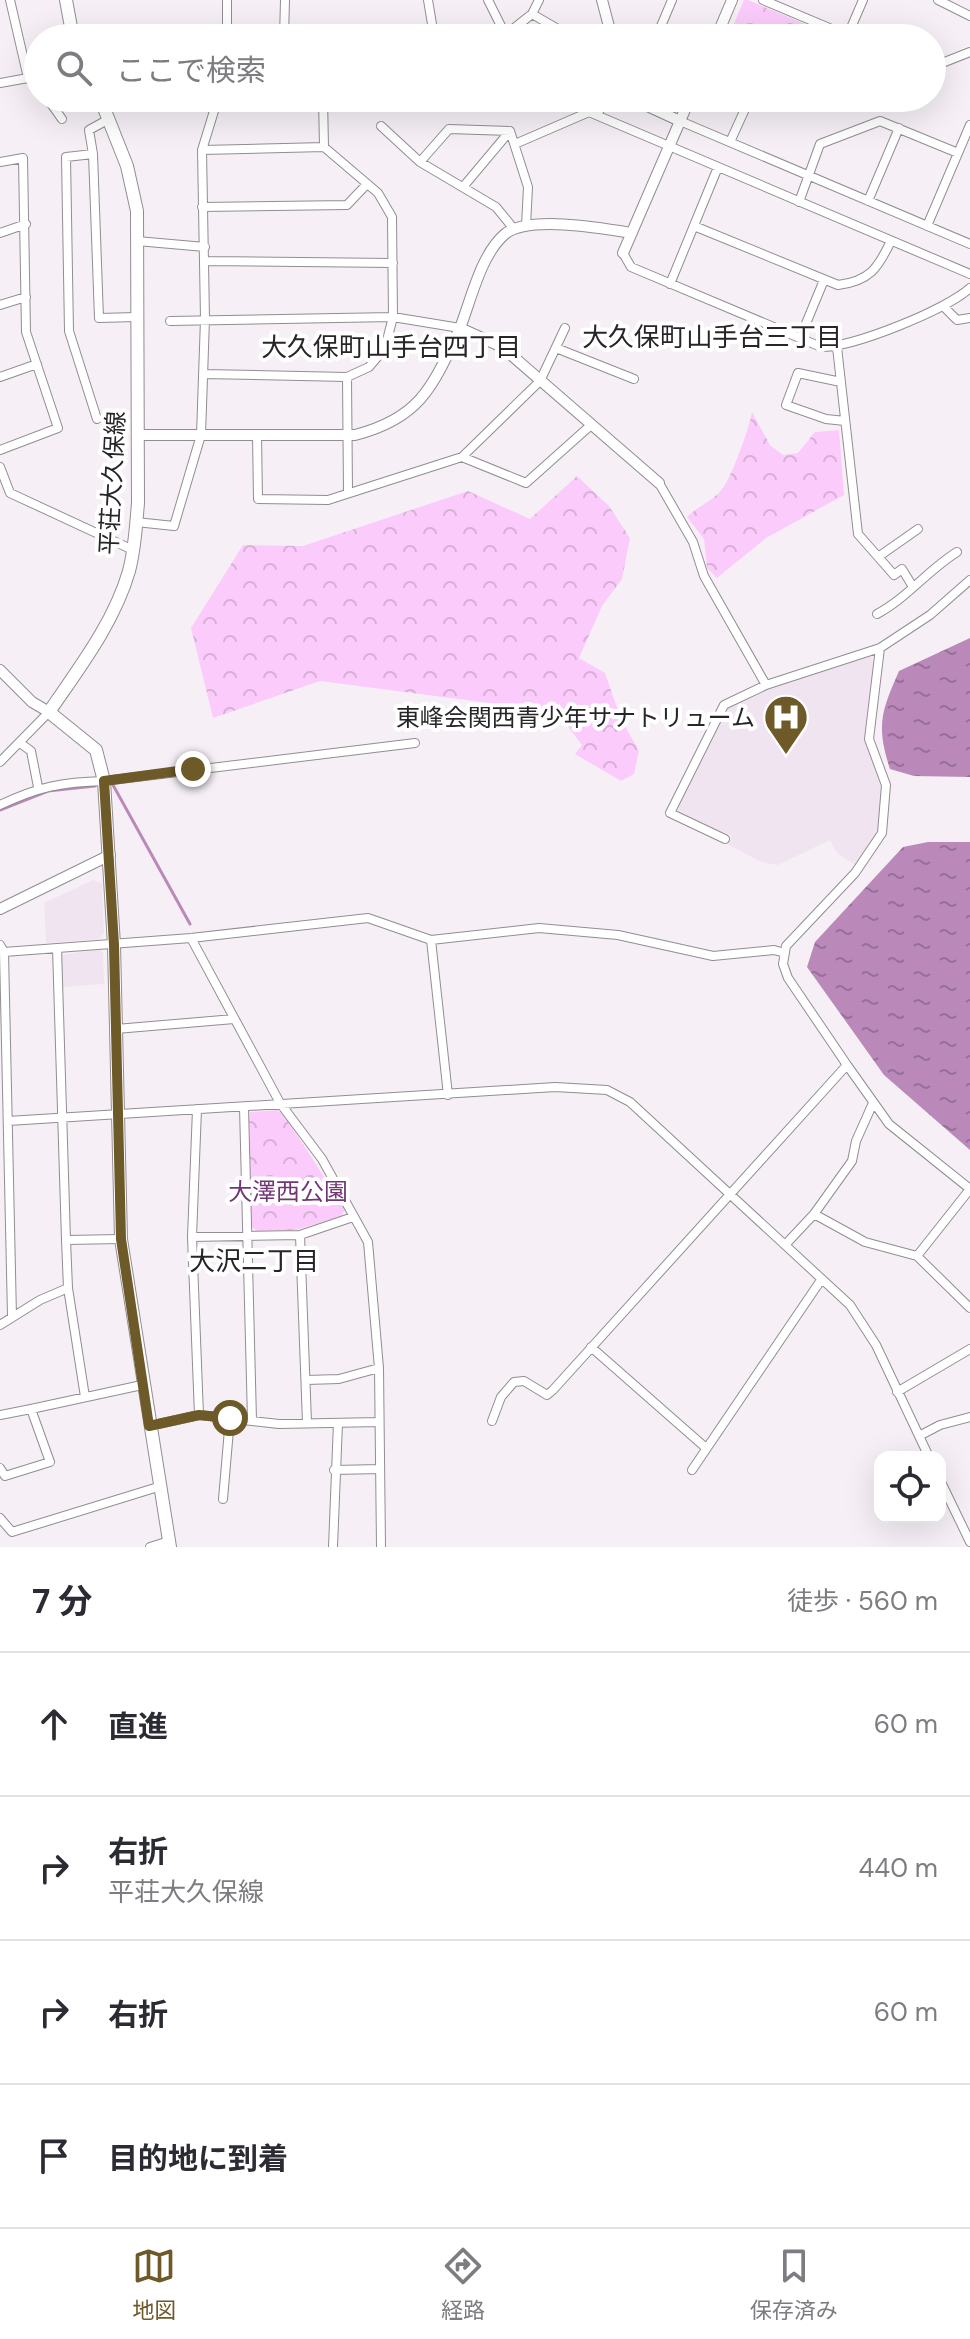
<!DOCTYPE html>
<html lang="ja">
<meta charset="utf-8">
<style>
body{margin:0;font-family:"DM Sans","Noto Sans JP",sans-serif;background:#f2f2f3;color:#2b2b33}
.controls{position:absolute;right:24px;bottom:24px;display:grid;overflow:hidden;border-radius:16px;box-shadow:0 8px 32px #0002}
.controls button{width:72px;height:72px;display:grid;place-items:center;padding:0;border:0;border-bottom:2px solid #e1e1e2;background:#fff;color:#2b2b33;font:40px sans-serif}
.stop{position:absolute;width:24px;height:24px;margin:-18px;border:6px solid #6e5a28;border-radius:50%;background:#fff}
.stop.end{background:#6e5a28;border-color:#fff;box-shadow:0 2px 8px #0008}
.list{margin:0;padding:0;list-style:none}
h2{display:flex;justify-content:space-between;align-items:center;height:104px;margin:0;padding:0 32px;font-size:34px}
h2 small{font-size:26px;font-weight:400;color:#7c7c81}
.list li{display:grid;grid-template-columns:52px 1fr auto;gap:24px;align-items:center;box-sizing:border-box;height:144px;padding:0 32px;border-top:2px solid #e1e1e2}
.list b{display:block;font-size:30px;white-space:nowrap}
.list p{margin:0;font-size:26px;white-space:nowrap;color:#7c7c81}
.list em{font-size:26px;font-style:normal;color:#7c7c81}
.icon{flex:none;width:44px;height:44px;fill:none;stroke:currentColor;stroke-width:2;stroke-linecap:round;stroke-linejoin:round}
.map{position:relative;flex:none;width:970px;height:1547px;overflow:hidden}
.search{position:absolute;background:#fff;box-shadow:0 8px 32px #0002;left:24px;right:24px;top:24px;height:88px;display:flex;align-items:center;gap:20px;box-sizing:border-box;padding:0 28px;border-radius:44px;color:#7c7c81;font-size:30px}
.sheet{height:680px;background:#fff}
nav{display:flex;justify-content:space-around;align-items:center;box-sizing:border-box;height:112px;border-top:2px solid #e1e1e2;background:#fff;font-size:22px;color:#7c7c81}
nav a{display:grid;justify-items:center;gap:4px}
nav .on{color:#6e5a28}
.map>svg:first-child{display:block}
</style>
<div class="map">
<svg width="970" height="1547" viewBox="0 0 970 1547">
<defs>
<pattern id="forest-crowns" width="20" height="18" patternUnits="userSpaceOnUse" patternTransform="scale(2)"><rect width="20" height="18" fill="#fbccfb"/><path d="M2 6a3 3 0 1 1 6 0M12 15a3 3 0 1 1 6 0" fill="none" stroke="#d7afd7"/></pattern>
<pattern id="water-ripples" width="26" height="14" patternUnits="userSpaceOnUse" patternTransform="scale(2)"><rect width="26" height="14" fill="#ba89ba"/><path d="M2 4q2-2 4 0t4 0M15 11q2-2 4 0t4 0" fill="none" stroke="#977097"/></pattern>
</defs>
<rect width="100%" height="100%" fill="#f6f0f6"/>
<path fill="#f0e4f0" d="M870,653L874,664L866,745L883,786L880,831L855,865L837,853L830,840L778,865L761,862L727,844L732,836L679,813L678,808L726,707L801,675Z
M93,880L102,883L104,933L99,939L46,943L44,903Z
M99,949L103,952L104,984L62,987V955Z"/>
<path fill="url(#forest-crowns)" d="M744,0H748L838,38H728Z
M752,412L770,445L783,455L798,453L815,432L839,430L844,495L766,538L717,578L707,568L704,539L687,517C698,506 713,501 722,489C731,479 750,426 752,412Z
M577,476L609,506L630,538L622,579L602,606L579,658L605,673L621,719L639,751L634,774L621,781L575,754L582,745L557,712L320,681L213,718L191,628L243,545L303,546L468,491L530,519Z
M277,1110L284,1115L345,1209L342,1216L296,1230L257,1231L251,1226L249,1118L250,1112Z"/>
<path fill="url(#water-ripples)" d="M970,638V777L914,776L890,769C876,726 881,712 899,671Z
M928,842H970V1150L884,1075L807,967L815,942L903,847Z"/>
<g fill="none" stroke-linecap="round" stroke-linejoin="round">
<path stroke="#ba89ba" stroke-width="3" d="M113,785L190,924
M0,810L48,791L95,786"/>
<g stroke="#928d92" stroke-width="10">
<path id="minor" d="M10,0L28,78
M428,0L432,24L429,37
M488,0L503,30
M763,0L853,38
M938,0L970,16
M532,14L558,29L560,38
M847,37L863,0
M227,38V0
M284,38L285,0
M333,38L380,30L430,34L513,29L532,14L539,0
M656,38L672,0
M932,67L970,52
M0,83L28,78L38,88
M47,98L62,119
M323,98L324,147
M597,115L606,98
M109,119L89,130L93,154L99,318L137,317
M680,121L970,244
M381,126L420,162L496,207L514,229
M730,142L750,98
M515,144L589,112L970,274
M202,150L324,147L378,193L392,217L393,317L385,348L369,367L347,377L203,374
M93,154L66,157L69,331L97,419
M0,162L23,158L26,332L58,428L0,450
M420,162L449,129L510,131L528,187L526,226
M463,187L510,131
M868,201L899,128
M799,202L820,144L880,121L958,153
M202,207L347,205L367,184
M694,226L838,285C870,281 878,268 891,241
M927,226L970,125
M0,233L26,224
M137,241L205,247
M623,253L631,267L821,347C854,347 946,310 970,288
M205,261L393,263
M670,284L718,167
M0,305L26,297
M943,306L957,320L970,318
M170,321L393,317L460,328
M800,338L824,280
M837,347L858,534L894,575L902,569L913,587
M556,348L634,379
M0,377L37,364
M347,377L348,492
M841,382L798,373L786,405L826,419L845,421
M257,435L258,499L328,500L462,457L526,483L591,425
M462,457L540,381L565,328
M0,467L10,493L133,550
M659,483L693,542L704,576L766,685
M136,522L174,526L201,435L205,319L202,150L218,98
M878,557L918,529
M877,614C907,598 928,570 957,552
M20,743L31,751L38,787
M0,762L49,712
M0,805C38,787 62,782 104,781L415,743
M725,839L670,813L724,705L766,685L880,648L930,615L970,580
M191,938L280,1103L322,1159L368,1242L379,1368L381,1547
M431,940L539,928L618,935L713,956L774,950L785,953
M0,945L4,952L12,1317
M57,948L66,1240
M4,952L191,938L368,918L431,940L448,1095
M116,1029L234,1019
M847,1065L889,1124L970,1189L917,1256
M244,1107L252,1420
M197,1109L192,1237L199,1415
M8,1121L555,1087L607,1090L630,1102L850,1305L876,1345L929,1457
M814,1214L852,1161L856,1141L873,1103
M300,1235L307,1423
M192,1237L300,1235L353,1217
M785,1245L814,1214L865,1242L917,1256L970,1308
M68,1288L85,1397
M0,1325L40,1300L68,1288L66,1240L121,1239
M591,1347L706,1448
M306,1380L339,1379L379,1368
M897,1392L970,1349
M0,1415L31,1409
M492,1421L501,1397L514,1382L524,1381L547,1395L553,1390L847,1065L788,978L783,964L786,946L855,873L882,833L886,785L869,739L880,648
M149,1426L199,1415L279,1424L379,1422
M919,1436L940,1425L970,1417
M0,1468L5,1476L50,1462L31,1409L142,1385
M334,1470L380,1469
M692,1470L821,1280
M940,1480L970,1542
M223,1499L230,1418
M0,1518L12,1532L158,1487
M150,1547L169,1541
M333,1547L338,1423"/>
</g>
<g stroke="#928d92" stroke-width="12">
<path id="tertiary" d="M602,0L612,38
M716,38L732,0
M630,98L680,121
M632,233C602,228 528,215 505,234C481,254 471,300 460,328L502,347L659,483
M623,253L690,98
M138,435H355C421,418 433,386 460,328
M0,670L32,702L49,712
M0,909L110,855"/>
</g>
<g stroke="#928d92" stroke-width="14">
<path id="secondary" d="M66,0L73,38
M100,98L127,166L137,211L138,503C136,525 135,549 129,571C114,623 79,668 49,712L96,750L104,781L114,945L121,1239L170,1547"/>
</g>
<use href="#minor" stroke="#fff" stroke-width="8"/>
<use href="#tertiary" stroke="#fff" stroke-width="10"/>
<use href="#secondary" stroke="#fff" stroke-width="12"/>
</g>
<g fill="none" stroke-linecap="round" stroke-linejoin="round">
<path stroke="#6e5a28" stroke-width="10" d="M193,769L104,781L114,945L121,1239L149,1426L199,1415L230,1418"/>
</g>
<defs>
<g id="hospital-pin" transform="scale(2.3)"><path d="M0 17L-7.5 6A9.5 9.5 0 1 1 7.5 6Z" fill="#6e5a28" stroke="#fff"/><path d="M-5-5h3v3.5h4V-5h3V5h-3V1.5h-4V5h-3Z" fill="#fff"/></g>
</defs>
<g fill-rule="evenodd">
<use href="#hospital-pin" x="786" y="717"/>
</g>
<g text-anchor="middle" dominant-baseline="central" stroke-width="8" stroke-linejoin="round" paint-order="stroke">
<g font-size="24" fill="#272527" stroke="#fff">
<text transform="translate(112 483) rotate(-87)">平荘大久保線</text>
</g>
<g font-size="24" fill="#272527" stroke="#fff" text-anchor="end">
<text x="755" y="717">東峰会関西青少年サナトリューム</text>
</g>
<g font-size="24" fill="#723674" stroke="#fff">
<text x="288" y="1191">大澤西公園</text>
</g>
<g font-size="26" fill="#272527" stroke="#fff">
<text x="712" y="337">大久保町山手台三丁目</text>
<text x="391" y="347">大久保町山手台四丁目</text>
<text x="254" y="1261">大沢二丁目</text>
</g>
</g>
</svg>
<div class="controls">
<button><svg class="icon" aria-label="locate" viewBox="0 0 24 24"><circle cx="12" cy="12" r="6"/><path d="M12 2v4M12 18v4M2 12h4M18 12h4"/></svg></button>
</div>
<div class="stop" style="left:230px;top:1418px"></div>
<div class="stop end" style="left:193px;top:769px"></div>
<div class="search"><svg class="icon" aria-label="search" viewBox="0 0 24 24"><circle cx="10" cy="10" r="6"/><path d="M15 15l6 6"/></svg>ここで検索</div>
</div>
<section class="sheet">
<h2>7 分<small>徒歩 · 560 m</small></h2>
<ul class="list">
<li><svg class="icon" aria-label="ahead" viewBox="0 0 24 24"><path d="M12 20V5M6 11l6-6 6 6"/></svg><div><b>直進</b></div><em>60 m</em></li>
<li><svg class="icon" aria-label="right" viewBox="0 0 24 24"><path d="M7 20v-9h11M14 6l5 5-5 5"/></svg><div><b>右折</b><p>平荘大久保線</p></div><em>440 m</em></li>
<li><svg class="icon" aria-label="right" viewBox="0 0 24 24"><path d="M7 20v-9h11M14 6l5 5-5 5"/></svg><div><b>右折</b></div><em>60 m</em></li>
<li><svg class="icon" aria-label="arrive" viewBox="0 0 24 24"><path d="M6 21V4h12l-3 4 3 4H6"/></svg><div><b>目的地に到着</b></div></li>
</ul>
</section>
<nav>
<a class="on"><svg class="icon" aria-label="map" viewBox="0 0 24 24"><path d="M3 6l6-2 6 2 6-2v14l-6 2-6-2-6 2zM9 4v14M15 6v14"/></svg>地図</a>
<a><svg class="icon" aria-label="directions" viewBox="0 0 24 24"><path d="M12 3l9 9-9 9-9-9zM9 14v-3h6M13 9l2 2-2 2"/></svg>経路</a>
<a><svg class="icon" aria-label="saved" viewBox="0 0 24 24"><path d="M7 4h10v16l-5-4-5 4z"/></svg>保存済み</a>
</nav>
